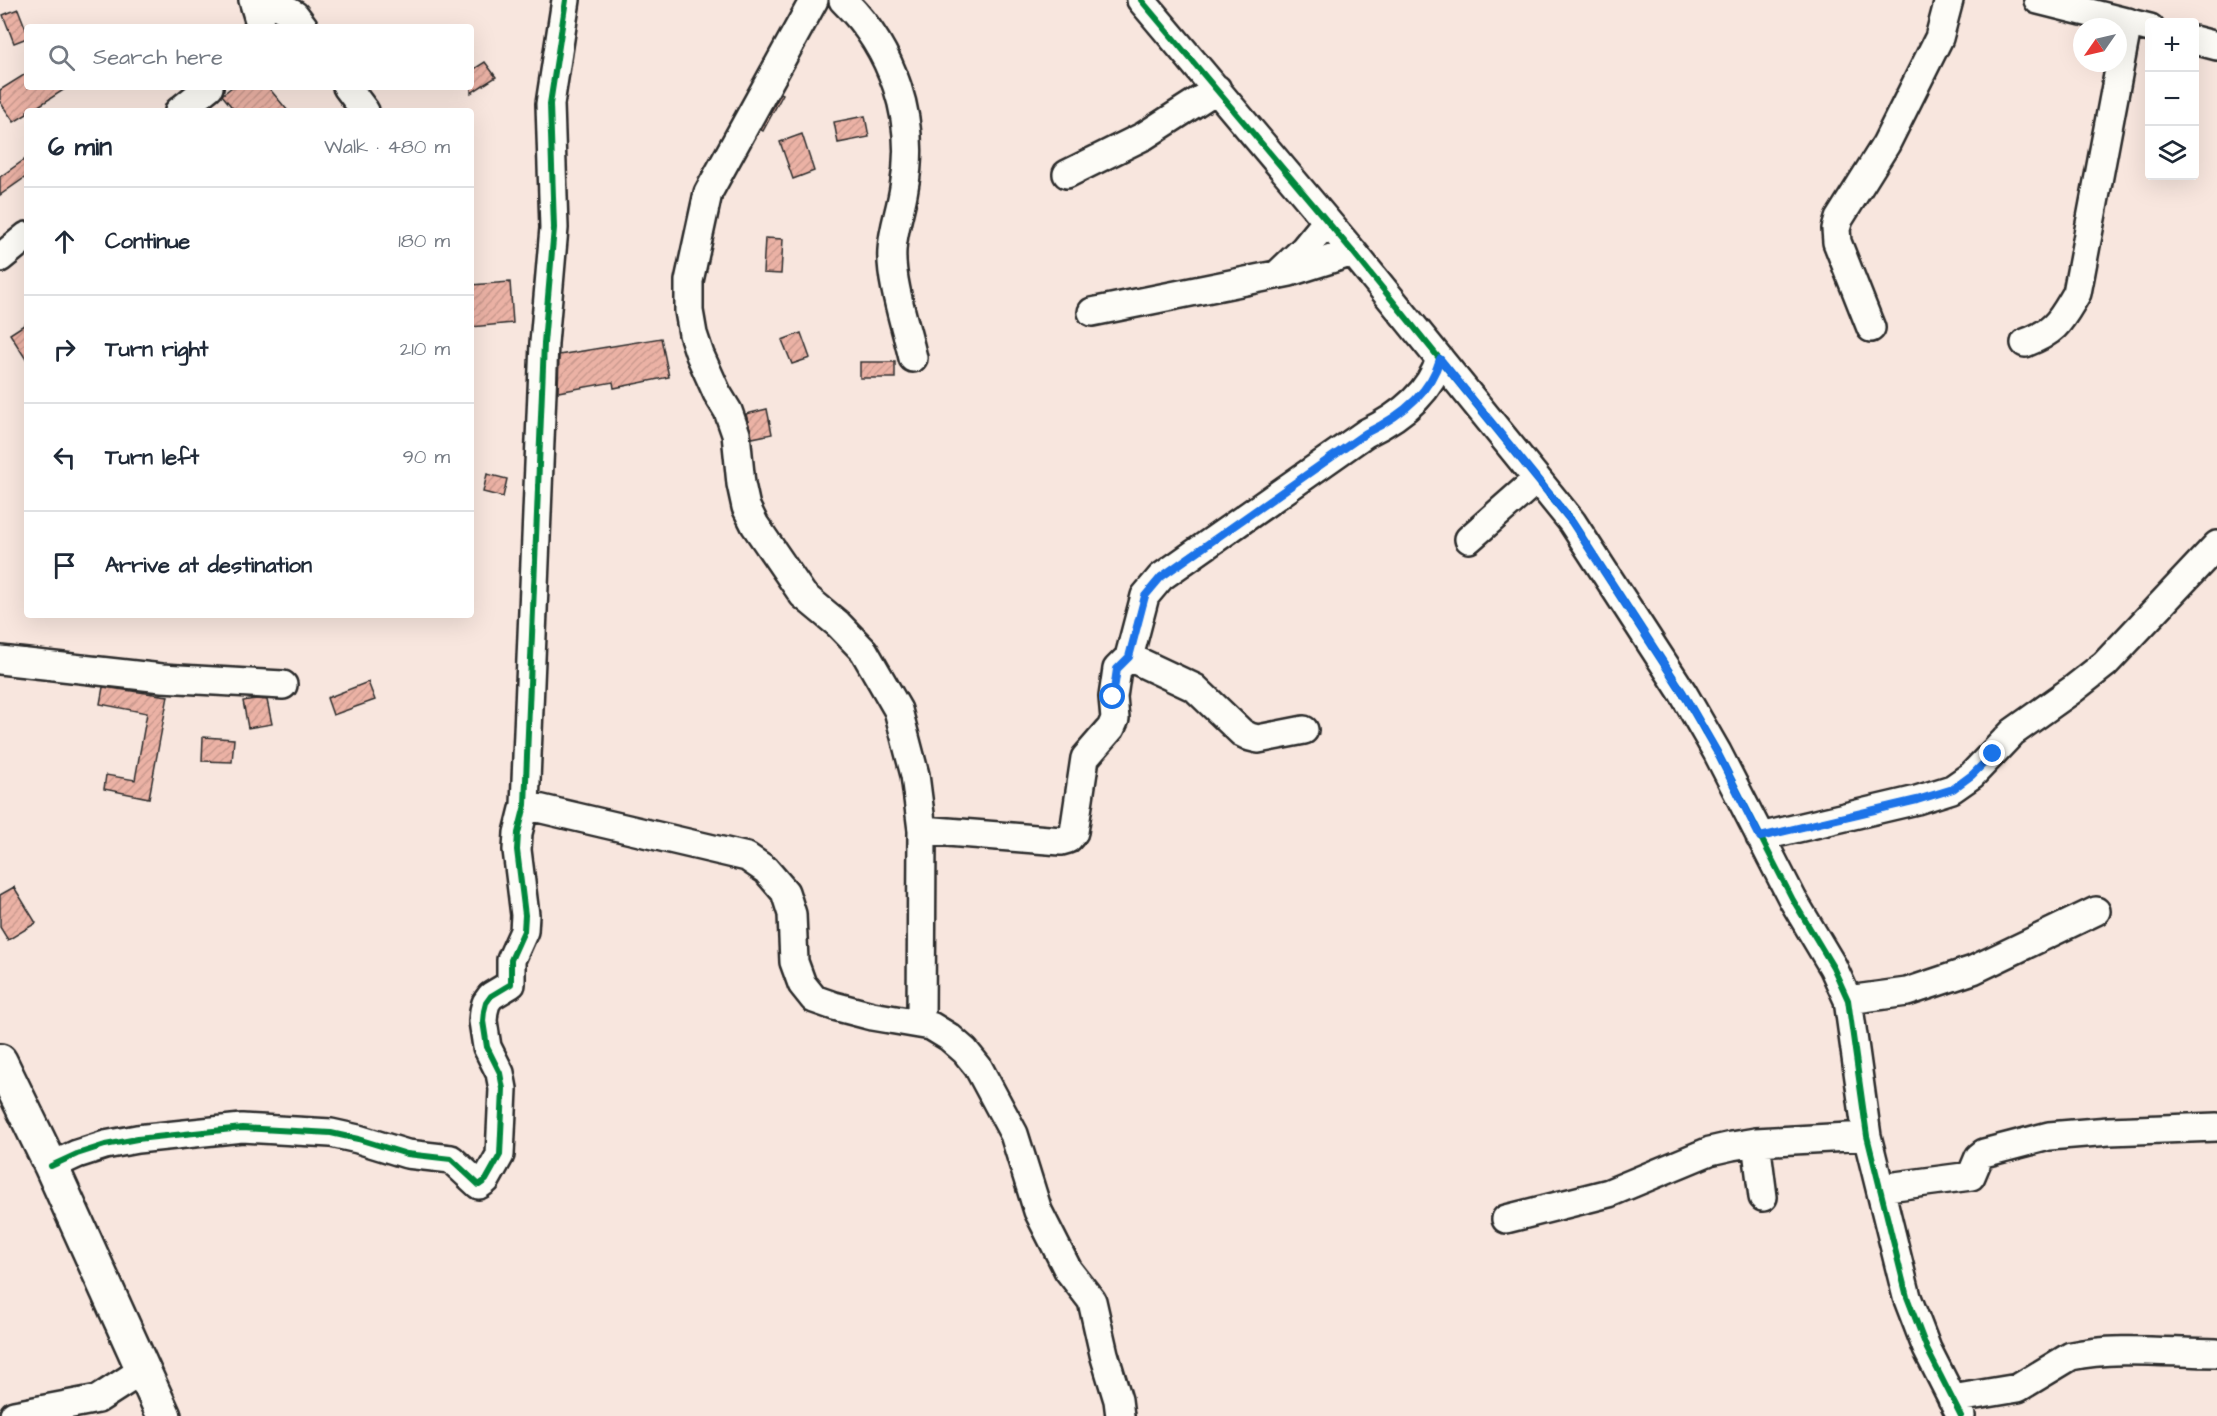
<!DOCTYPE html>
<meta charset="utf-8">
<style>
body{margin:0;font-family:"Architects Daughter",sans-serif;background:#f2f2f3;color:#1f2937}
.controls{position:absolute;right:18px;top:18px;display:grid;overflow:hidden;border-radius:6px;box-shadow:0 6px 24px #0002}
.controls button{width:54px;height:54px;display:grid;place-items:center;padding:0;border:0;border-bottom:2px solid #e0e1e3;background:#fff;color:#1f2937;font:30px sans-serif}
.compass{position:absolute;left:2073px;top:18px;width:54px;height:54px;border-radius:50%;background:#fff;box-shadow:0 6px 24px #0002;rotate:236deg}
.stop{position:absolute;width:18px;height:18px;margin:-14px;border:4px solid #1a73e8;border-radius:50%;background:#fff}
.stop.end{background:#1a73e8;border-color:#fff;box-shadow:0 2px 6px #0008}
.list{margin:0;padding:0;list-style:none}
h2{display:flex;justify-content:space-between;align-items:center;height:78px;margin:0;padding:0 24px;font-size:26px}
h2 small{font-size:20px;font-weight:400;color:#747a83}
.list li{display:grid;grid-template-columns:39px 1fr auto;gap:18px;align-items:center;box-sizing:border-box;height:108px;padding:0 24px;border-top:2px solid #e0e1e3}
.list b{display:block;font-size:22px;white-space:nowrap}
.list em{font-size:20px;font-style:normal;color:#747a83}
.icon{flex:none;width:33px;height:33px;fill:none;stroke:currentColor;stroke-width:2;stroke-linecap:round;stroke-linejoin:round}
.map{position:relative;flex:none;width:2217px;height:1416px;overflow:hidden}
.search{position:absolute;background:#fff;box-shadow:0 6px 24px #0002;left:24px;top:24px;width:450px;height:66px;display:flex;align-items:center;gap:15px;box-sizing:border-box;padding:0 21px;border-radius:6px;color:#747a83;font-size:22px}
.panel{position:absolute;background:#fff;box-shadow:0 6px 24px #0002;left:24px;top:108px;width:450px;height:510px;border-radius:6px}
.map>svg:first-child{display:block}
</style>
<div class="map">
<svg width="2217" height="1416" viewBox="0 0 2217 1416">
<defs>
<pattern id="building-hatch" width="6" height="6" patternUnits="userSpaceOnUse" patternTransform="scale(1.5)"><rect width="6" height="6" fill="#ebb2a5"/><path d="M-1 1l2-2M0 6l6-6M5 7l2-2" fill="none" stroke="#ca998e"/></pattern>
</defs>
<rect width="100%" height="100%" fill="#f8e6de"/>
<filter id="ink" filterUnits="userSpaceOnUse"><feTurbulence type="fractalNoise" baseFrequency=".0167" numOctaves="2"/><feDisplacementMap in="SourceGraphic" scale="12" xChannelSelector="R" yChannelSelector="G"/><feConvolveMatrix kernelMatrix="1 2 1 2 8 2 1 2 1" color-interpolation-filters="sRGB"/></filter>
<g filter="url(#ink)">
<path fill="url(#building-hatch)" stroke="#2b2b2b" stroke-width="1.5" d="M18,9L27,32V38L14,43L3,15Z
M485,62L496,77L471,93V71Z
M27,73V87H68L31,111H27V114L14,122L0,102V90Z
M232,87H268L288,111H235L222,95Z
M781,93L783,94L763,131L761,130Z
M865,116L869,137L838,143L834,122Z
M802,134L814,171L793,179L780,142Z
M27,158V176L0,195V177Z
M765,238L783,239L781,274L763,273Z
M510,282L513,323L471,327V285Z
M27,323V361L10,334Z
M801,333L810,358L792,364L782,340Z
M661,338L669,377L614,388L613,382L558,392L559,355Z
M860,362H895V378H860Z
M767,409L772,434L752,438L746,414Z
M487,474L507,479L503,497L483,492Z
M368,682L375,700L333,715L327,698Z
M103,687L168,696L149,798L104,789L106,775L135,780L147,713L100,704Z
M255,699L267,700L272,724L248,728L243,701Z
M203,737L234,739L232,762L202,761Z
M14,887L36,923L8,940L0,927V895Z"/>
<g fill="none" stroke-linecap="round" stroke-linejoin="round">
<g stroke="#2b2b2b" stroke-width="32">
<path id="minor" d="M253,0L261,27
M267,0L295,15L304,27
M814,0L708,193L689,281V311L693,334L700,355L717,393L728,411L736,434L741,484L746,507L755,525L803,595L838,624L864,651L898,710L915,775L922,830L921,1024
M843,0C893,49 917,119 904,188C901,209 893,229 892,250C890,281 906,327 913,358
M1141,0L1353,252L1572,522L1683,693L1717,752L1793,900L1833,967L1848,1000L1867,1136L1907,1297L1927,1349L1961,1416
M2038,0L2150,28
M2194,40L2217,46
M347,87L365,111
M179,111L209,87
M1067,174L1144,136L1217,89
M0,258L27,236
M1278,274L1304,249L1327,221
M1092,312L1290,272L1353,252
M1871,328L1837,242L1836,229L1839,219L1886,144L1939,38L1949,0
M2025,343C2057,331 2060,321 2077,293L2128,22
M1469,539L1537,479
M1129,657L1195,688L1242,733L1250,737L1258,739L1304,730
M0,660L162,678L283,685
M525,805L747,857L766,870L785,892L792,914L794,962L802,984L814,999L834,1006L872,1016L931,1026L949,1037L965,1051L978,1067L1014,1134L1038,1211L1068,1270L1092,1301L1104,1354L1118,1400L1120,1416
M922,830L1061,841L1068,839L1074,832L1085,758L1111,728L1115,719L1113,697L1117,669L1129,657L1145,596L1161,577L1366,433C1397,418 1430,394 1440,359
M1760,837L1917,800L1952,789L1972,775L2013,732L2072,690L2105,664L2217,545
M1848,1000L1907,992L1973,970L2096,911
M1756,1142L1763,1197
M51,1166L77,1154L105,1145L137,1139L242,1128L331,1133L358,1139L407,1154L451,1159L479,1185L486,1180L500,1155L503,1089L500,1073L487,1047L483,1021L484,1011L486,1003L491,996L511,984V960L524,931L525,915L517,850L518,833L525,805L544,343L554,228L550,104L566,0
M1880,1188L1971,1176L1979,1157L1984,1153L2049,1136L2109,1131L2217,1127
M1506,1219L1609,1193L1710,1151L1732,1146L1756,1142L1867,1136
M1952,1399L2018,1388L2071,1356C2116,1346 2171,1353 2217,1353
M14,1415L98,1399L143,1370"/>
</g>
<g stroke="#2b2b2b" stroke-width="38">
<path id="major" d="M0,1061L51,1166L164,1416"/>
</g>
<use href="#minor" stroke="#fdfcf7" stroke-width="27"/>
<use href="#major" stroke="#fdfcf7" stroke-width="33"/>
<g stroke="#fdfcf7" stroke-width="10">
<path id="cycleway" d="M1141,0L1353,252L1572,522L1683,693L1717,752L1793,900L1833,967L1848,1000L1867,1136L1907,1297L1927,1349L1961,1416
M51,1166L77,1154L105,1145L137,1139L242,1128L331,1133L358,1139L407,1154L451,1159L479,1185L486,1180L500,1155L503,1089L500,1073L487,1047L483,1021L484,1011L486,1003L491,996L511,984V960L524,931L525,915L517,850L518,833L525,805L544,343L554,228L550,104L566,0"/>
</g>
<use href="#cycleway" stroke="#00873e" stroke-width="6"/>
</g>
</g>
<g fill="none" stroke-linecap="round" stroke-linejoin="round" filter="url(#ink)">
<path stroke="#1a73e8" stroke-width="8" d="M1113,697L1117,669L1129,657L1145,596L1161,577L1366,433C1397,418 1430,394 1440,359L1572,522L1683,693L1717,752L1760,837L1917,800L1953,789L1972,775L1993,754"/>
</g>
</svg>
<div class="controls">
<button>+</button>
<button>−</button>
<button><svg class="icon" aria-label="layers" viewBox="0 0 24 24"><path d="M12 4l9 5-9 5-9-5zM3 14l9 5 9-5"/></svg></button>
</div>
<svg class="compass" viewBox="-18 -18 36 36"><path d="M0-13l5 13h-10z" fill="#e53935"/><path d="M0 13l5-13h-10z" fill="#747a83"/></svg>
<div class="stop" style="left:1113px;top:697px"></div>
<div class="stop end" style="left:1993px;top:754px"></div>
<div class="search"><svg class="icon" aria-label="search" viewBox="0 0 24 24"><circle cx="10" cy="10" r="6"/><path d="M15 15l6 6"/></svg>Search here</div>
<section class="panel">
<h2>6 min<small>Walk · 480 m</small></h2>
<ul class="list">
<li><svg class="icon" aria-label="ahead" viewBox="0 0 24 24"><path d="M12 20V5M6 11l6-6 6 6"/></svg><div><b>Continue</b></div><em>180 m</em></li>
<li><svg class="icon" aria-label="right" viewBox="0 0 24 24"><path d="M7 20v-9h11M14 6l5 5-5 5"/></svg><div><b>Turn right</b></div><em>210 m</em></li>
<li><svg class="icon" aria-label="left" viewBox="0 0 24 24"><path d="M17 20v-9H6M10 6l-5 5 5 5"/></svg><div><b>Turn left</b></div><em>90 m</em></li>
<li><svg class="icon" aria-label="arrive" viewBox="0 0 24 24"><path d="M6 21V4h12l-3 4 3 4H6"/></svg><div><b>Arrive at destination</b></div></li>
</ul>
</section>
</div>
